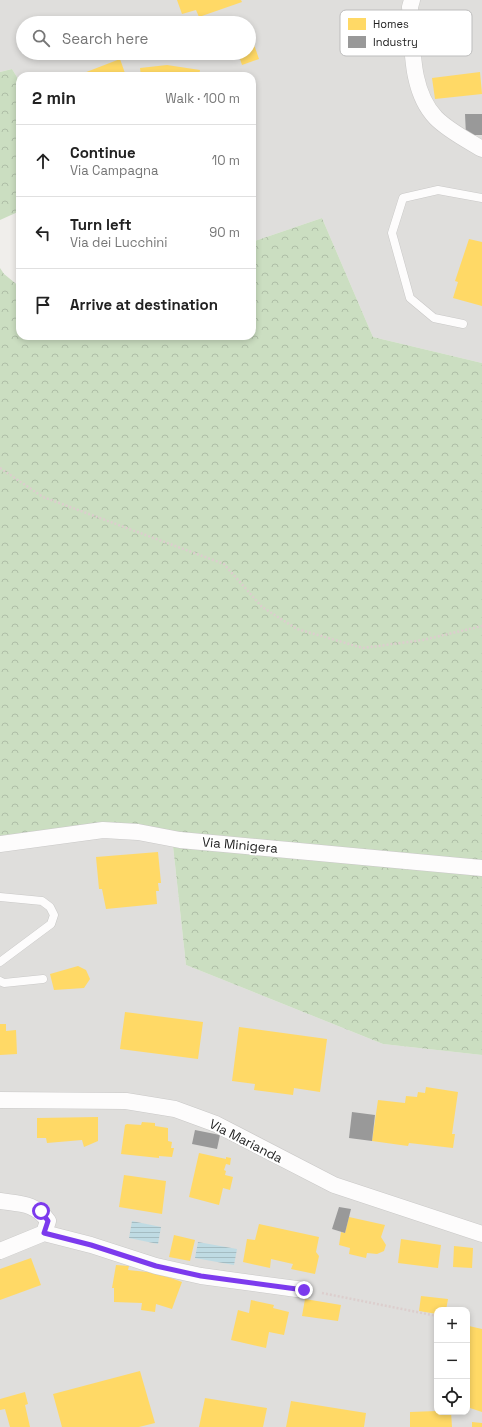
<!DOCTYPE html>
<meta charset="utf-8">
<style>
body{margin:0;font-family:"Space Grotesk",sans-serif;background:#f2f2f2;color:#222}
.controls{position:absolute;right:12px;bottom:12px;display:grid;overflow:hidden;border-radius:8px;box-shadow:0 2px 6px #0003}
.controls button{width:36px;height:36px;display:grid;place-items:center;padding:0;border:0;border-bottom:1px solid #e0e0e0;background:#fff;color:#222;font:20px sans-serif}
.stop{position:absolute;width:12px;height:12px;margin:-9px;border:3px solid #7c3aed;border-radius:50%;background:#fff}
.stop.end{background:#7c3aed;border-color:#fff;box-shadow:0 1px 4px #0008}
.list{margin:0;padding:0;list-style:none}
h2{display:flex;justify-content:space-between;align-items:center;height:52px;margin:0;padding:0 16px;font-size:17px}
h2 small{font-size:13px;font-weight:400;color:#767676}
.list li{display:grid;grid-template-columns:26px 1fr auto;gap:12px;align-items:center;box-sizing:border-box;height:72px;padding:0 16px;border-top:1px solid #e0e0e0}
.list b{display:block;font-size:15px;white-space:nowrap}
.list p{margin:0;font-size:13px;white-space:nowrap;color:#767676}
.list em{font-size:13px;font-style:normal;color:#767676}
.icon{flex:none;width:22px;height:22px;fill:none;stroke:currentColor;stroke-width:2;stroke-linecap:round;stroke-linejoin:round}
.map{position:relative;flex:none;width:482px;height:1427px;overflow:hidden}
.search{position:absolute;background:#fff;box-shadow:0 2px 6px #0003;left:16px;top:16px;width:240px;height:44px;display:flex;align-items:center;gap:10px;box-sizing:border-box;padding:0 14px;border-radius:22px;color:#767676;font-size:15px}
.panel{position:absolute;background:#fff;box-shadow:0 2px 6px #0003;left:16px;top:72px;width:240px;height:268px;border-radius:12px}
.map>svg:first-child{display:block}
</style>
<div class="map">
<svg width="482" height="1427" viewBox="0 0 482 1427">
<defs>
<pattern id="forest-crowns" width="20" height="18" patternUnits="userSpaceOnUse"><rect width="20" height="18" fill="#cbdec1"/><path d="M2 6a3 3 0 1 1 6 0M12 15a3 3 0 1 1 6 0" fill="none" stroke="#aebea6"/></pattern>
<pattern id="water-rules" width="6" height="5" patternUnits="userSpaceOnUse"><rect width="6" height="5" fill="#bfdbe3"/><path d="M0 2.5h6" fill="none" stroke="#a4bcc2"/></pattern>
</defs>
<rect width="100%" height="100%" fill="#f0eeeb"/>
<path fill="#dfdedc" fill-rule="evenodd" d="M0,0H482V363L373,337L322,218L252,242V76H20V82L12,69L0,72ZM23,23H249V53H23Z
M103,830L173,846L186,965L383,1044L482,1055V1427H0V844ZM437,1310H467V1412H437Z"/>
<path fill="url(#forest-crowns)" d="M12,69L20,82V211L0,220V72Z
M322,218L373,337L482,363V1055L383,1044L186,965L173,846L138,832L0,844V268L4,274L20,287V336H252V242Z"/>
<path fill="url(#water-rules)" d="M132,1221L161,1227L158,1244L129,1238Z
M198,1242L237,1249L234,1265L195,1258Z"/>
<path fill="#ffd966" d="M177,0H241L242,2L199,17L196,10L182,14Z
M249,30L259,59L242,65L238,53H249Z
M120,59L126,76H76Z
M167,65L200,70L199,76H141L140,68Z
M480,72L482,94L435,99L432,78Z
M469,239L482,242V306L453,298L458,282L455,281Z
M158,852L161,883H158L159,891H156L157,904L106,909L102,889H99L96,857Z
M78,966L86,970L90,979L84,988L54,990L50,974Z
M125,1012L203,1022L198,1059L120,1049Z
M0,1024H6V1031L16,1030L17,1054L0,1055Z
M239,1027L327,1039L320,1092L294,1088L293,1095L254,1090L255,1084L232,1081Z
M426,1087L458,1092L452,1134H455L453,1148L409,1143L408,1146L372,1141L378,1100L405,1103L406,1096L417,1097L418,1092L425,1093Z
M98,1117V1141L84,1147L82,1140L47,1143L46,1138H37V1118Z
M142,1122L155,1123V1126L168,1128V1141L172,1142L171,1148H174L172,1157L159,1156V1158L121,1154L125,1125L127,1124L141,1125Z
M199,1153L226,1159V1157L231,1158L230,1165L226,1164L224,1170L226,1171L225,1175L233,1177L230,1190L223,1188L219,1205L189,1197Z
M124,1175L166,1181L162,1214L119,1207Z
M349,1217L385,1225L381,1237L386,1245L384,1251L377,1254L367,1253L366,1258L349,1254L350,1248L339,1245L341,1232L345,1233Z
M259,1224L319,1237L316,1252L319,1256L315,1274L291,1269L293,1264L271,1259L270,1268L243,1262L247,1239L255,1240Z
M174,1235L195,1240L190,1261L169,1257Z
M401,1239L441,1245L438,1268L398,1263Z
M454,1246L473,1248L472,1268L453,1267Z
M31,1258L41,1285L0,1300V1269Z
M116,1265L129,1266L128,1270L157,1273L182,1282L172,1309L156,1304L155,1312L141,1310L142,1303L114,1302V1288H112Z
M421,1296L448,1299L446,1310H437V1314L419,1311Z
M305,1299L341,1305L338,1321L302,1316Z
M251,1300L274,1305L273,1308L289,1312L284,1335L269,1332L266,1348L231,1340L238,1310L249,1313Z
M469,1326L482,1329V1412L467,1407V1333Z
M140,1371L155,1423L139,1427H62L53,1394Z
M25,1392L28,1404L25,1405L30,1427H10L5,1409L0,1410V1399Z
M205,1398L267,1408L263,1427H199Z
M291,1401L366,1413L364,1427H286Z
M437,1411V1412H451L452,1427H410V1412Z
M472,1422L482,1423V1427H472Z"/>
<path fill="#999" d="M465,114H482V135H466Z
M352,1112L375,1115L372,1141L349,1138Z
M195,1130L220,1135L217,1149L192,1144Z
M339,1207L351,1209L345,1233L332,1229Z"/>
<g fill="none" stroke-linecap="round" stroke-linejoin="round">
<g stroke="#c9c8c7" stroke-width="9">
<path id="service" d="M463,324L434,318L410,298L392,233L403,198L438,190L482,198
M0,897L42,901L50,907L54,915L51,924L0,962
M0,981L4,983L43,979"/>
</g>
<g stroke="#c9c8c7" stroke-width="17">
<path id="minor" d="M412,0L410,7C413,43 409,90 436,118C449,131 467,140 482,149
M0,844L103,830L138,832L180,840L482,868
M0,1100L126,1101L175,1109L216,1124L334,1185L482,1234
M0,1201C20,1204 36,1203 48,1221L44,1233L0,1251
M44,1233L91,1245L156,1266L201,1276L304,1290"/>
</g>
<path stroke="#dccecd" stroke-width="2.5" stroke-dasharray="2 2" stroke-linecap="butt" d="M0,468L43,497L224,564L262,607L297,629L363,648L423,640L482,626
M322,1293L437,1316"/>
<use href="#service" stroke="#fdfcfc" stroke-width="8"/>
<use href="#minor" stroke="#fdfcfc" stroke-width="16"/>
</g>
<g fill="none" stroke-linecap="round" stroke-linejoin="round">
<path stroke="#7c3aed" stroke-width="5" d="M41,1211L48,1221L44,1233L91,1245L156,1266L201,1276L304,1290"/>
</g>
<g text-anchor="middle" dominant-baseline="central" stroke-width="4" stroke-linejoin="round" paint-order="stroke">
<g font-size="13" fill="#222" stroke="#fff">
<text transform="translate(240 845) rotate(5)">Via Minigera</text>
<text transform="translate(246 1141) rotate(27)">Via Marianda</text>
</g>
</g>
<rect x="340" y="10" width="132" height="46" rx="6" fill="#fff" stroke="#bdbdbd" stroke-width="1"/>
<rect x="348" y="18" width="18" height="12" fill="#ffd966"/>
<rect x="348" y="36" width="18" height="12" fill="#999"/>
<g font-size="11" fill="#222">
<text x="373" y="28">Homes</text>
<text x="373" y="46">Industry</text>
</g>
</svg>
<div class="controls">
<button>+</button>
<button>−</button>
<button><svg class="icon" aria-label="locate" viewBox="0 0 24 24"><circle cx="12" cy="12" r="6"/><path d="M12 2v4M12 18v4M2 12h4M18 12h4"/></svg></button>
</div>
<div class="stop" style="left:41px;top:1211px"></div>
<div class="stop end" style="left:304px;top:1290px"></div>
<div class="search"><svg class="icon" aria-label="search" viewBox="0 0 24 24"><circle cx="10" cy="10" r="6"/><path d="M15 15l6 6"/></svg>Search here</div>
<section class="panel">
<h2>2 min<small>Walk · 100 m</small></h2>
<ul class="list">
<li><svg class="icon" aria-label="ahead" viewBox="0 0 24 24"><path d="M12 20V5M6 11l6-6 6 6"/></svg><div><b>Continue</b><p>Via Campagna</p></div><em>10 m</em></li>
<li><svg class="icon" aria-label="left" viewBox="0 0 24 24"><path d="M17 20v-9H6M10 6l-5 5 5 5"/></svg><div><b>Turn left</b><p>Via dei Lucchini</p></div><em>90 m</em></li>
<li><svg class="icon" aria-label="arrive" viewBox="0 0 24 24"><path d="M6 21V4h12l-3 4 3 4H6"/></svg><div><b>Arrive at destination</b></div></li>
</ul>
</section>
</div>
